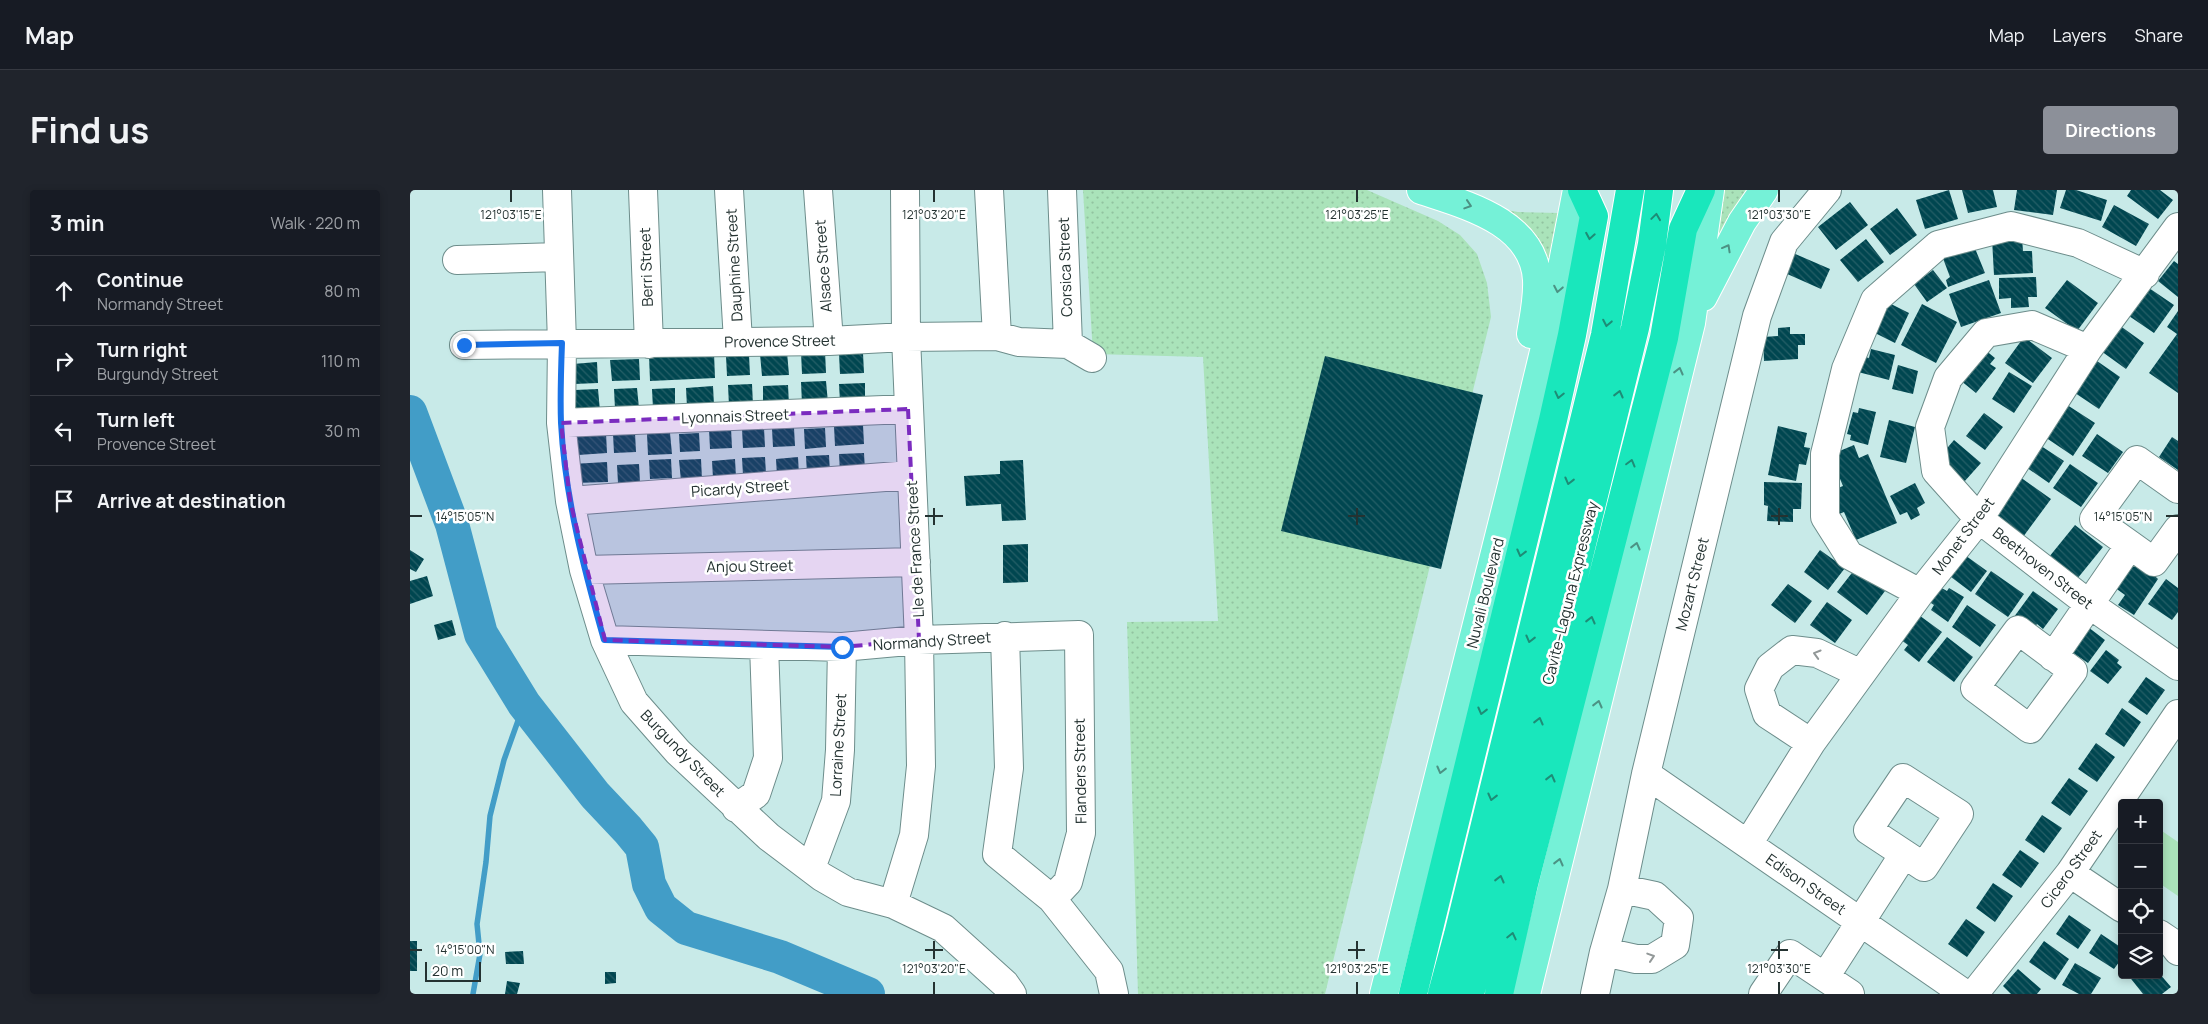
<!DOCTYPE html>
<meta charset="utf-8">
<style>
body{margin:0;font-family:Manrope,sans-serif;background:#20242c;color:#f1f3f6}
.controls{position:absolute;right:15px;bottom:15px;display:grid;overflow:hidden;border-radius:5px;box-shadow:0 2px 8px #0003}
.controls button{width:45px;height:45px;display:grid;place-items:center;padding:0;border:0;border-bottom:1px solid #363941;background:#171b24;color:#f1f3f6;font:25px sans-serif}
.scale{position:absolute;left:15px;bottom:12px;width:56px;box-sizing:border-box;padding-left:5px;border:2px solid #243231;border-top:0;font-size:14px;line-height:18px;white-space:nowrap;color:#243231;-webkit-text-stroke:4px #fff;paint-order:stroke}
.stop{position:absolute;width:15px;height:15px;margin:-11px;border:4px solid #1a73e8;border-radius:50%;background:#fff}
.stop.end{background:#1a73e8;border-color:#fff;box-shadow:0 1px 5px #0008}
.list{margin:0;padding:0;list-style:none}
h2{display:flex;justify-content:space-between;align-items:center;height:65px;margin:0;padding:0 20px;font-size:21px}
h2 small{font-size:16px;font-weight:400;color:#9ea1a6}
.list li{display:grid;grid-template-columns:32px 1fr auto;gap:15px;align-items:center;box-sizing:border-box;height:70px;padding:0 20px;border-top:1px solid #363941}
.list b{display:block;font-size:19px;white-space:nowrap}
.list p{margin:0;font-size:16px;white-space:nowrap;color:#9ea1a6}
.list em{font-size:16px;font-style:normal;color:#9ea1a6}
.icon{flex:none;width:28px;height:28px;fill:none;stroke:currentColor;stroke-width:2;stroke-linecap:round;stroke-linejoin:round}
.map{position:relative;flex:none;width:1768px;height:804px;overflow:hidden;border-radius:5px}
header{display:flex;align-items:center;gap:30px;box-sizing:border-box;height:70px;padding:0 25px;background:#171b24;border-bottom:1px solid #363941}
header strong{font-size:24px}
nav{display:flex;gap:28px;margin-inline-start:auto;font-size:18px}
.intro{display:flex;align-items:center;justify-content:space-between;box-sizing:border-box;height:120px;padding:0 30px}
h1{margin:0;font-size:35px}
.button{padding:12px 22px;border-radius:5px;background:#8c9099;color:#fff;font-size:18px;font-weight:700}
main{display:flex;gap:30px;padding:0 30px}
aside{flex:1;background:#171b24;border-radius:5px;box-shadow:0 2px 8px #0003}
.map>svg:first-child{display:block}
</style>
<header>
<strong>Map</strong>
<nav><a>Map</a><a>Layers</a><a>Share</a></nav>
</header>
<div class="intro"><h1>Find us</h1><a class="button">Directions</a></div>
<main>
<aside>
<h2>3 min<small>Walk · 220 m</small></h2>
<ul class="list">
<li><svg class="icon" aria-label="ahead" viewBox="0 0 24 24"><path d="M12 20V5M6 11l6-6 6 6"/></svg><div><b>Continue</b><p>Normandy Street</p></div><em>80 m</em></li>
<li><svg class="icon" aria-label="right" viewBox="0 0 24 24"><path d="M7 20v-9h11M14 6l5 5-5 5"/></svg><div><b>Turn right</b><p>Burgundy Street</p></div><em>110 m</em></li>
<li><svg class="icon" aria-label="left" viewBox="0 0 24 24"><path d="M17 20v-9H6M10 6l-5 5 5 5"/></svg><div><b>Turn left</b><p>Provence Street</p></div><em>30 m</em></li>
<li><svg class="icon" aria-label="arrive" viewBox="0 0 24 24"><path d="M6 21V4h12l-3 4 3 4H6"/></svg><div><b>Arrive at destination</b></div></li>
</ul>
</aside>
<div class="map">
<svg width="1768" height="804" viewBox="0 0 1768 804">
<defs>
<pattern id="green-dots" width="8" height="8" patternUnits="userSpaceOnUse" patternTransform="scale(1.25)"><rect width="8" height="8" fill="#aae3ba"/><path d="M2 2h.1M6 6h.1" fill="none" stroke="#92c3a0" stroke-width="1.8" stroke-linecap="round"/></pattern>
<pattern id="building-back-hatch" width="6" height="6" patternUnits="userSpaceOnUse" patternTransform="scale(1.25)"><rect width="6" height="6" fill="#004650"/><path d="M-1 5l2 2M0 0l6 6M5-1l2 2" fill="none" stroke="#265f67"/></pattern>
</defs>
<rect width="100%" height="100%" fill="#c8eae8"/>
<path fill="url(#green-dots)" d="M673,0H957L1028,31L1050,45L1067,64L1077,93L1081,127L915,804H728L717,432L808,431L793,167L683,164Z
M1312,0H1345L1301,72Z
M1080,17L1108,22L1149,23L1136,107Z"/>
<path fill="#aae3ba" d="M1749,639L1768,652V706L1749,693Z"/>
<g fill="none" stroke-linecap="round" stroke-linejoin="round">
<path stroke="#429dc7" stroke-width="5.5" d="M63,804L70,764L67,734L76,672L80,626L94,570L114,514"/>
<path stroke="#429dc7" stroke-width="34" d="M0,222L42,334L71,444L114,514L185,605L218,640L232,657L239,694L251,718L276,738L370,767L458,804"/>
</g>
<path fill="url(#building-back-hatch)" d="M1539,0L1548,29L1515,39L1506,10Z
M1552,0H1583L1587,17L1558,23Z
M1607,0H1647L1643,25L1604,20Z
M1656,0H1666L1697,10L1691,31L1650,18Z
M1721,0H1750L1763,10L1748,29L1717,6Z
M1440,12L1458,35L1426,60L1408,37Z
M1704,15L1739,34L1726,56L1692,37Z
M1487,18L1507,45L1480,65L1460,39Z
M1612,48L1613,61H1622L1623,83L1584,85L1582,49Z
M1456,49L1474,72L1448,92L1430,70Z
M1562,51L1575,83L1538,97L1536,90L1540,87L1531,63Z
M1383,63L1420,79L1411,99L1375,83Z
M1764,71L1768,74V107L1748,91Z
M1523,80L1537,98L1517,112L1504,94Z
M1626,87L1627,107H1618L1619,117L1601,118V108L1589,109V88Z
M1579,90L1591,123L1551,137L1539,104Z
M1657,90L1688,113L1667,141L1635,118Z
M1739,98L1764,115L1744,143L1719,126Z
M1477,112L1499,123L1485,153L1463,142Z
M1512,114L1547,132L1526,173L1491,155Z
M1768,121V203L1739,183L1767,144L1757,137Z
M1709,135L1734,153L1716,179L1691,161Z
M1380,137V144H1395V155H1388V169L1354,171L1353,147L1368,146V138Z
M1614,147L1642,168L1623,193L1595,173Z
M1569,155L1585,168L1580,174L1586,178L1566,203L1545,186Z
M1461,159L1485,165L1479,190L1448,182L1452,166L1459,168Z
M415,161L416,183L392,184L391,162Z
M377,162L379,185L352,186L350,164Z
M304,163L305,188L240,191L239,166Z
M453,163L454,183L430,184L429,164Z
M339,165L340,185L317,186L316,166Z
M915,166L1073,205L1031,379L871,341Z
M229,169L230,190L202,191L200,170Z
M1687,171L1710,187L1689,219L1665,203Z
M187,172L188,193L164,194L163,174Z
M1488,175L1508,181L1503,204L1482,199Z
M1599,182L1622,196L1604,223L1582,209Z
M416,191L418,213L392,214L391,192Z
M455,193V211L430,212L429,194Z
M342,194L343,215L319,216L318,195Z
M378,195L379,215L353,217V196Z
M303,196L304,215L277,217L276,198Z
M227,198L229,218L205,219L204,199Z
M265,198V218L243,219L242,199Z
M188,199L190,221L166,222L165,200Z
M1651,211L1685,233L1663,266L1629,243Z
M1449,218L1466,222L1458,255L1440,250L1441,245L1437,244L1443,222L1448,223Z
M1574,223L1593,237L1575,260L1556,246Z
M1479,230L1505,237L1496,273L1470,267Z
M453,235L454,254L425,256L424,236Z
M1368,236L1397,243L1394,257L1400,258L1396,275L1389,274L1386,291L1358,285Z
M321,238L322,258L300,259L299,239Z
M354,238L355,257L333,258L332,239Z
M384,238L385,256L363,257L362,239Z
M415,238L416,257L395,259L394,239Z
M196,243L197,263L168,265L167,245Z
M225,243L226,262L204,263L203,244Z
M260,243L262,264L238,265L237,244Z
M289,243L290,261L270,262L269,244Z
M1687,244L1713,262L1698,283L1672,266Z
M1762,247L1768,251V280L1749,267Z
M1544,250L1571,273L1554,292L1527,270Z
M1625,252L1654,271L1639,293L1610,273Z
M1444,255L1449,268L1458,264L1487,333L1446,350L1434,322L1427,325L1418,302L1433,296L1420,265Z
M454,263L455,281L430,283L429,264Z
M419,265L420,283L397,284L396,266Z
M355,267L356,284L333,285L332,268Z
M388,267L389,285L367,286L366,269Z
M261,269L262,288L240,289L239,270Z
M291,269L292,289L271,291L269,270Z
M325,269L326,287L303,288L302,271Z
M613,270L616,330L592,331L591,314L556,316L554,286L590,284V271Z
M197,272L198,292L163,293L162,274Z
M229,274L230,292L208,293L207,275Z
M1660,274L1688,293L1671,317L1643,298Z
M1610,287L1641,309L1613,347L1582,325Z
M1354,292L1392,293L1391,319H1383V332L1357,331L1358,316L1354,315Z
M1505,293L1515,313L1507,318L1510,325L1501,330L1497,322L1490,325L1480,306Z
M1665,335L1693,357L1667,389L1639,367Z
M618,354V392L593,393V355Z
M0,360L14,369L6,382L0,379Z
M1410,360L1435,378L1418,400L1394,382Z
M1552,363L1577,381L1561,402L1537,384Z
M1724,367L1748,389L1724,425L1708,415L1715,405L1704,397Z
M1445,379L1475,401L1457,425L1427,402Z
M1581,381L1614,404L1598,427L1565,404Z
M17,386L23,406L0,414V391Z
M1756,389L1768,398V422L1762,430L1738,414Z
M1378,394L1402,411L1385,433L1361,415Z
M1528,396L1537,401L1539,398L1554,407L1538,432L1521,420L1524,415L1518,411Z
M1623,401L1648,419L1633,439L1627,434L1620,444L1601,431Z
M1417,412L1442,430L1425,453L1400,435Z
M1557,415L1586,435L1570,457L1542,437Z
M1502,420L1532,442L1509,472L1494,460L1498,455L1484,445Z
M42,430L46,445L28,450L24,435Z
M1674,434L1695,450L1678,473L1656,458Z
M1537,447L1563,467L1544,492L1517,472Z
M1696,460L1709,470L1707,473L1712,477L1698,494L1680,481Z
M1736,487L1755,500L1737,525L1718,512Z
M1712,518L1731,532L1714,557L1695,544Z
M1686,553L1705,567L1687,592L1668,579Z
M1659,588L1678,601L1660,626L1641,613Z
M1632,625L1652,638L1634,663L1615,650Z
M1610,660L1629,673L1611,698L1592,685Z
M1583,693L1603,706L1585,732L1566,718Z
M1659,725L1681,740L1668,759L1646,744Z
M1556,729L1575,742L1557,767L1538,754Z
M1691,744L1712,758V768L1704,779L1679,763Z
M0,751H7V781H0Z
M1634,751L1659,769L1645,790L1619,772Z
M113,761L114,774H96L95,762Z
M1665,773L1691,788L1681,804H1669L1652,795Z
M1608,779L1631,799L1627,804H1601L1593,796Z
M195,782H206V793L195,794Z
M1749,783L1761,797L1752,804H1733L1718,785H1749Z
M97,791L110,793L107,804H95Z"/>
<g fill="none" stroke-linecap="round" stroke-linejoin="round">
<g stroke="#6d8d8b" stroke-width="30">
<path id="minor" d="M147,0L152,153L151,233L160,311L174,380L195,450L224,512L268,562L359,647L412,687L438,702L483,714L533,738L595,794L602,804
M233,0L239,154
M319,0L328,151
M408,0L419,151
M579,0L587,146
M652,0L658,154
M47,70L149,67
M54,155L419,151L496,147L587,146L609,152L658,154L682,168
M1678,159L1622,135L1576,143L1538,188L1520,237L1526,281L1569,329L1679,414L1768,476
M151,233L498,219
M1768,299L1727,270L1684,329L1744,372L1768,339
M160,311L501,285
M174,380L506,372
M1510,403L1439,365L1415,327V264L1436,179L1465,110L1528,55L1601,36L1668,53L1735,84
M1608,440L1663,481L1620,539L1565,498Z
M595,446L599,578L587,664L642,709L699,781L704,804
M195,450L432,457L509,450L669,445L671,643L658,692L642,709
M1643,467L1720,355
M1401,553L1357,524L1349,499L1360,477L1382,460L1407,463L1451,484
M1236,584L1555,804
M1493,588L1549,624L1514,677L1458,640Z
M326,618L346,604L358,568L354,455
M1338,654L1401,553L1510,403L1569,329L1678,159L1768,37
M401,678L426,611L430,560L432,457
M1660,683L1712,718
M483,714L504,645L511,576L509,450L496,147L495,0
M1749,744L1761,752L1768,761
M1194,762L1226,769H1242L1265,755L1269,728L1245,706L1212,699
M1415,787L1494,664
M1185,804L1194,762L1212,699L1236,584L1347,126L1374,52L1417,0
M1353,804L1380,764L1440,804
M1564,804L1660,683L1768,524"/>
</g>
<g stroke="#fff" stroke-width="30">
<path id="major" d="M1011,0C1056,15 1124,32 1127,90C1128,108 1124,126 1121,144
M1293,107L1332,32L1354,0
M974,804L1102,295L1143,124L1167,0
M1116,804L1281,133L1300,0"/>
</g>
<g stroke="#fff" stroke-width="30">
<path id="highway" d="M1003,804L1143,230L1162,145L1184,26L1172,0
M1032,804L1048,745L1195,145L1220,0
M1060,804L1082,720L1225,138L1242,54L1249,0
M1089,804L1114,694L1254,148L1273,39L1291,0"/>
</g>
<use href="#minor" stroke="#fff" stroke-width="28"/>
<use href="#major" stroke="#75f1d7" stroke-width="28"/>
<use href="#highway" stroke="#19e7bc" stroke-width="28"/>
</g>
<defs><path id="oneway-chevron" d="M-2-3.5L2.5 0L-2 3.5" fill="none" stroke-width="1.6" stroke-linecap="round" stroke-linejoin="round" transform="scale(1.25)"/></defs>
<g stroke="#4c9284">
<use href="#oneway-chevron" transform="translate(1058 15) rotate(18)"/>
<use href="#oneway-chevron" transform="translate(1317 58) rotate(-61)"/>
<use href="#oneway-chevron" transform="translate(1148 99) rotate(101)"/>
<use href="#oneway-chevron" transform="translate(1269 181) rotate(-76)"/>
<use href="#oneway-chevron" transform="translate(1226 356) rotate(-76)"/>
<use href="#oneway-chevron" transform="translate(1188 514) rotate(-76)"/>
<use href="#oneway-chevron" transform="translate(1031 580) rotate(104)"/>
<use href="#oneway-chevron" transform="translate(1149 672) rotate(-76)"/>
</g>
<g stroke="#1e8c76">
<use href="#oneway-chevron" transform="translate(1246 27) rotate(-82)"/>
<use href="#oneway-chevron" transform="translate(1180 46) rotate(100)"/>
<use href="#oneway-chevron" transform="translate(1197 133) rotate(101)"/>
<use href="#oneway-chevron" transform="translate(1209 204) rotate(-76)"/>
<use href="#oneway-chevron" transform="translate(1149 205) rotate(103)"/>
<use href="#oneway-chevron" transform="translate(1221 273) rotate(-75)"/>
<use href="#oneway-chevron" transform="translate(1159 291) rotate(104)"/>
<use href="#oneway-chevron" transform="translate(1111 363) rotate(104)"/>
<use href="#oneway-chevron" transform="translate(1181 430) rotate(-76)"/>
<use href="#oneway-chevron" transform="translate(1120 449) rotate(104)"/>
<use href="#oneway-chevron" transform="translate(1072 521) rotate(104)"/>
<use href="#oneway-chevron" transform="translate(1129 531) rotate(-76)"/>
<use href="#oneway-chevron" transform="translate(1141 588) rotate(-76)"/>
<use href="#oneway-chevron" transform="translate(1082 607) rotate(104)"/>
<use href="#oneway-chevron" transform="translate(1090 689) rotate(-76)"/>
<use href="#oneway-chevron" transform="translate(1102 746) rotate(-77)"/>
</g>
<g stroke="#929898">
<use href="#oneway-chevron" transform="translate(1407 464) rotate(-164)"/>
<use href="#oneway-chevron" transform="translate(1241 767) rotate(-18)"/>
</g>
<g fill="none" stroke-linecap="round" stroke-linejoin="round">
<path stroke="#1a73e8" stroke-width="6" d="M54,155L152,153C151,179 150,206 151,233C155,308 174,379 194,450L432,457"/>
</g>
<path fill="#7b2cbf" fill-opacity="0.2" stroke="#7b2cbf" stroke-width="4" stroke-dasharray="10 6" stroke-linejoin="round" d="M498,219L509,450L432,457L195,450L160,311L151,233Z"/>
<path fill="none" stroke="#243231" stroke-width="2" d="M101,0V12M524,0V12M947,0V12M1369,0V12M524,318V335M947,318V335M1369,318V335M0,326H12M515,326H533M938,326H955M1361,326H1378M1756,326H1768M524,751V769M947,751V769M1369,751V769M0,760H12M515,760H533M938,760H955M1361,760H1378M524,792V804M947,792V804M1369,792V804"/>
<g text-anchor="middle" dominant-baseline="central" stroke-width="5" stroke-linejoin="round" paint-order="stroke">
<g font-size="15" fill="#243231" stroke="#fff">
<text transform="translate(324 75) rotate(-93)">Dauphine Street</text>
<text transform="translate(413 76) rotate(-94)">Alsace Street</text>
<text transform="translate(236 77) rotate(-92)">Berri Street</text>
<text transform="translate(655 77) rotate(-92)">Corsica Street</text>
<text transform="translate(370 151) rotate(-1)">Provence Street</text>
<text transform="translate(325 226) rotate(-2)">Lyonnais Street</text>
<text transform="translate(330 298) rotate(-4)">Picardy Street</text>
<text transform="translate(1553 346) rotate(-53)">Monet Street</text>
<text transform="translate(505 359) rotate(-93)">Lle de France Street</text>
<text transform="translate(340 376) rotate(-1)">Anjou Street</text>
<text transform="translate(1633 378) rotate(38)">Beethoven Street</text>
<text transform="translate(1282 394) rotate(-76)">Mozart Street</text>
<text transform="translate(1075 403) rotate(-76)">Nuvali Boulevard</text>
<text transform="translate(1160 403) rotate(-76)">Cavite–Laguna Expressway</text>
<text transform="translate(522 451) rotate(-4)">Normandy Street</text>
<text transform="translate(428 555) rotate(-87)">Lorraine Street</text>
<text transform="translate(273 563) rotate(46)">Burgundy Street</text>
<text transform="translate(670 581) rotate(-91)">Flanders Street</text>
<text transform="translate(1661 679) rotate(-54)">Cicero Street</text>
<text transform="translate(1396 694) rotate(35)">Edison Street</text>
</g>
</g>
<g font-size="12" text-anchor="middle" fill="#243231" stroke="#fff" stroke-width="5" stroke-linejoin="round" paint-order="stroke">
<text x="101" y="29">121°03'15"E</text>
<text x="524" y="29">121°03'20"E</text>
<text x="947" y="29">121°03'25"E</text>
<text x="1369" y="29">121°03'30"E</text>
<text x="55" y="331">14°15'05"N</text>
<text x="1713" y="331">14°15'05"N</text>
<text x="55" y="764">14°15'00"N</text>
<text x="524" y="783">121°03'20"E</text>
<text x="947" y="783">121°03'25"E</text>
<text x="1369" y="783">121°03'30"E</text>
</g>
</svg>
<div class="controls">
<button>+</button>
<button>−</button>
<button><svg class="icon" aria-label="locate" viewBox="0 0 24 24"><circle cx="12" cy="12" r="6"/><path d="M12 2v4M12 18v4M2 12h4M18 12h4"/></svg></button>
<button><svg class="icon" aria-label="layers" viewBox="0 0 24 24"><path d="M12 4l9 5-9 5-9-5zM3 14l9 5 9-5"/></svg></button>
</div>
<div class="scale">20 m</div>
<div class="stop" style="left:432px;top:457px"></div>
<div class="stop end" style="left:54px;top:155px"></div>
</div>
</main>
